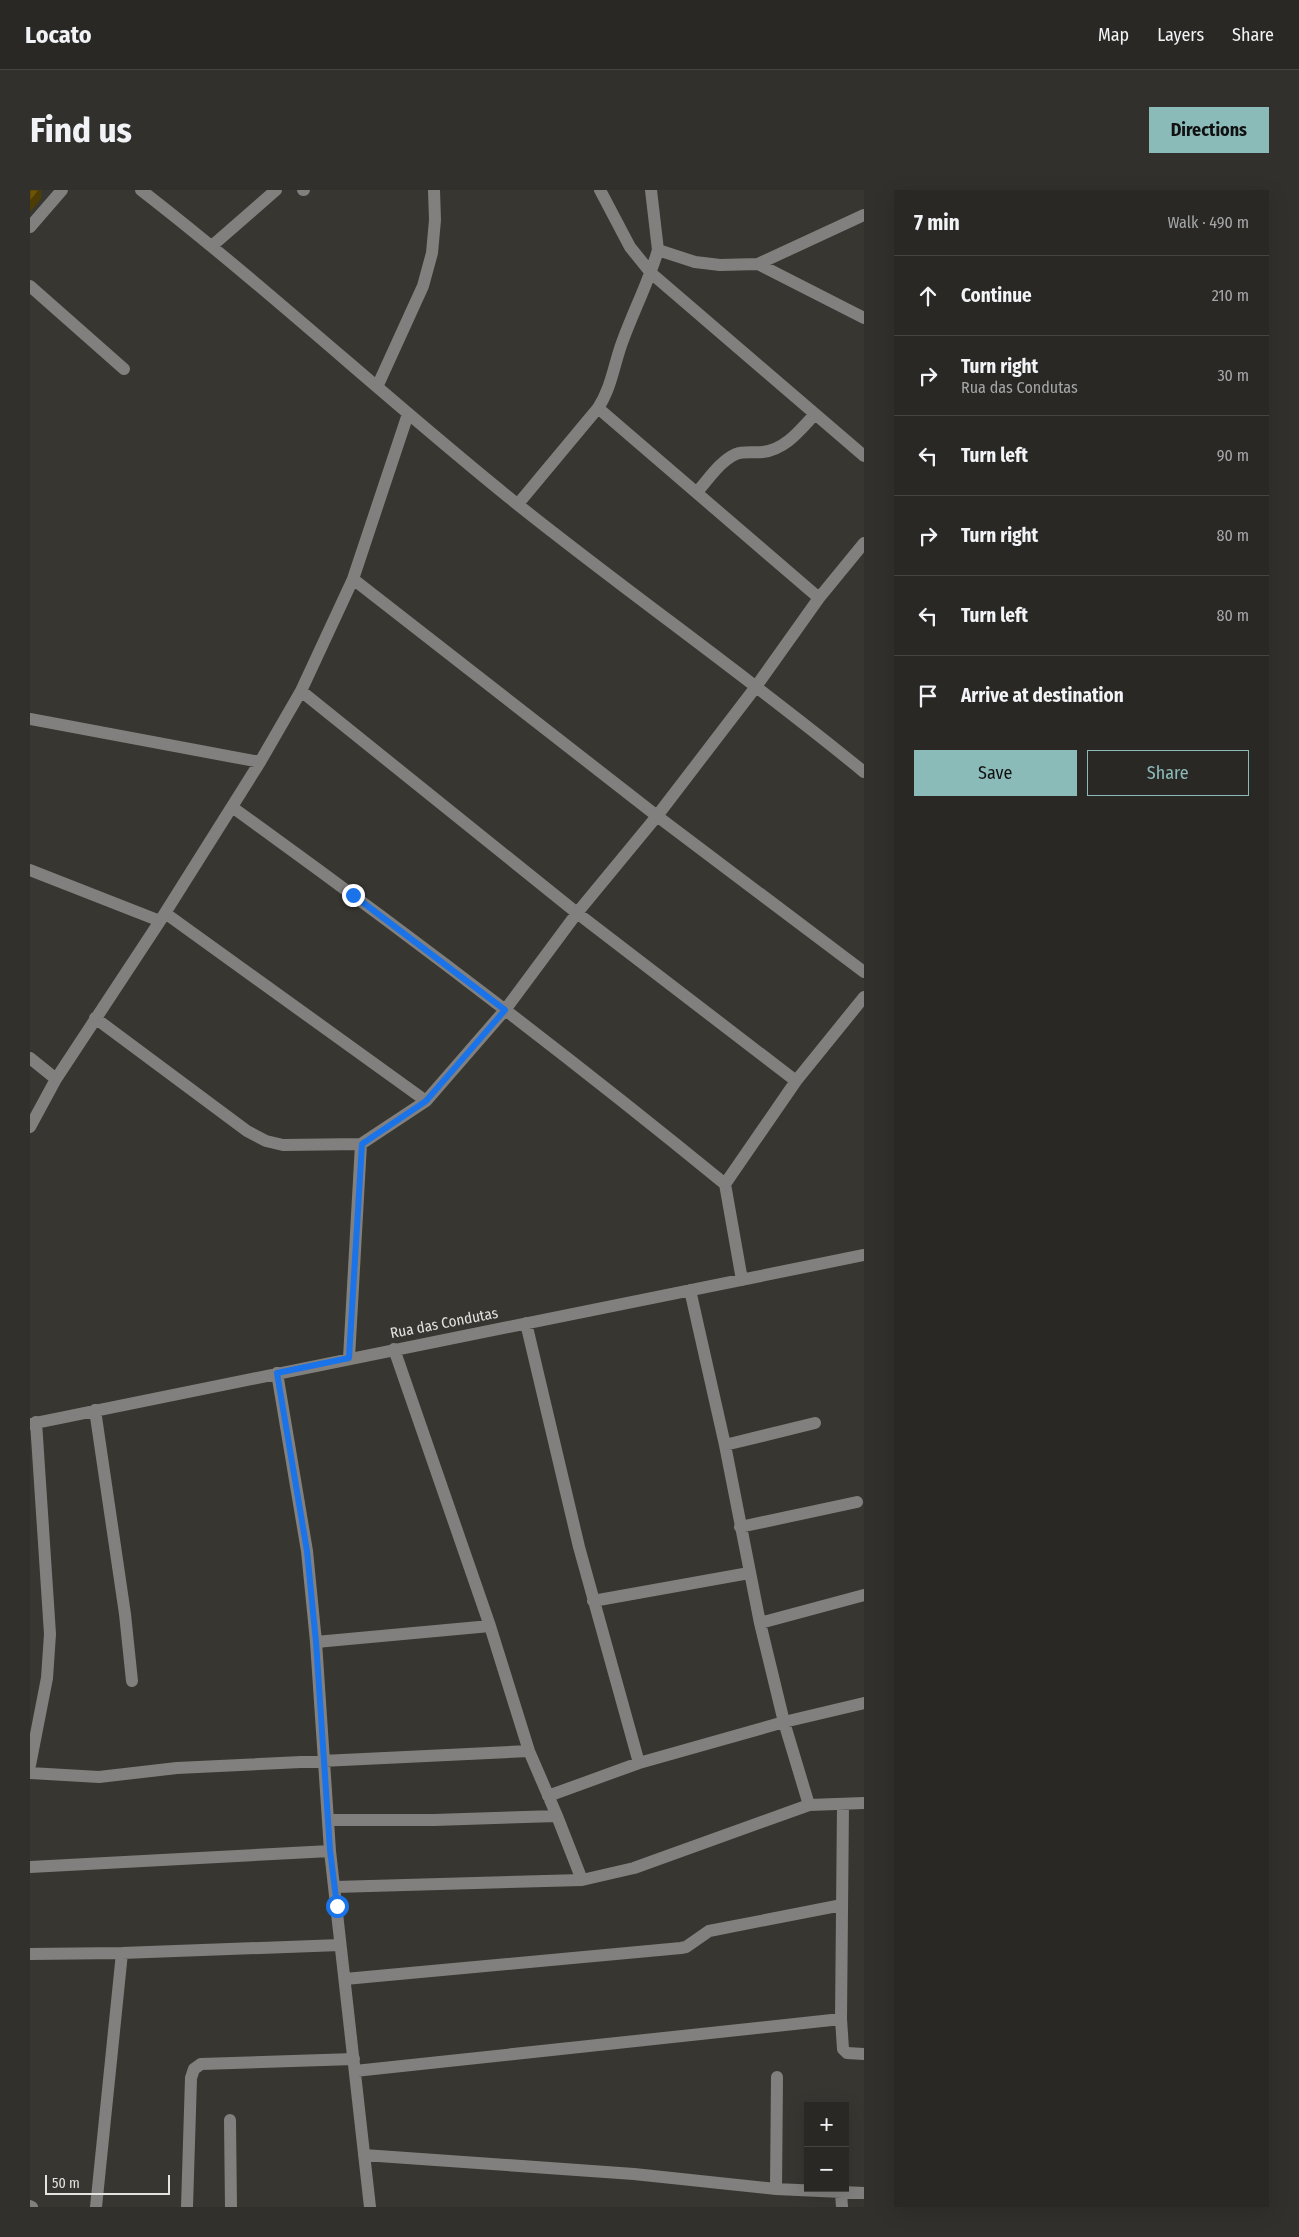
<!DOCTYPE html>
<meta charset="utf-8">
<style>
body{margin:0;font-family:"Fira Sans Condensed",sans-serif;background:#31302d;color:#f1f3f6}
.controls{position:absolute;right:15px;bottom:15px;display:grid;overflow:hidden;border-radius:0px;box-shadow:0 5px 20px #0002}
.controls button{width:45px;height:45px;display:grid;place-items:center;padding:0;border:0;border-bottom:1px solid #454442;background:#292825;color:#f1f3f6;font:25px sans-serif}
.scale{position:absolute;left:15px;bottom:12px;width:125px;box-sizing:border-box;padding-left:5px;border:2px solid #e4e3e0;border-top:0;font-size:14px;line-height:18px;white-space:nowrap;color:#e4e3e0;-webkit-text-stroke:4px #373631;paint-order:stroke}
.stop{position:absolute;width:15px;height:15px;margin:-11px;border:4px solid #1a73e8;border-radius:50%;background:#fff}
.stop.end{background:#1a73e8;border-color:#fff;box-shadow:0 1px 5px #0008}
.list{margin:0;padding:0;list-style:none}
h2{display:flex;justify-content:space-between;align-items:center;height:65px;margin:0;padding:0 20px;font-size:21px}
h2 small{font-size:16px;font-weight:400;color:#a5a6a7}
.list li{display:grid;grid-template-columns:32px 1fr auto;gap:15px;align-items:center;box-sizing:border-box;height:80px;padding:0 20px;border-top:1px solid #454442}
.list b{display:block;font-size:19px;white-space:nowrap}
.list p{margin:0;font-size:16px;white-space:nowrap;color:#a5a6a7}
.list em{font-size:16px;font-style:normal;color:#a5a6a7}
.actions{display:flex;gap:10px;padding:15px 20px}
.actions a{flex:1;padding:11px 0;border:1px solid #8bbbb9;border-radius:0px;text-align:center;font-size:18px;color:#8bbbb9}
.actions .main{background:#8bbbb9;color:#111}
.icon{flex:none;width:28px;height:28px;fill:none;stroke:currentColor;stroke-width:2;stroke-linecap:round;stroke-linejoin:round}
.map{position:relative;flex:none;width:834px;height:2017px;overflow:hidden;border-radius:0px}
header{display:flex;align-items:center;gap:30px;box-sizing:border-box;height:70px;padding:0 25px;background:#292825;border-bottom:1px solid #454442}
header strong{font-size:24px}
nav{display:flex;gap:28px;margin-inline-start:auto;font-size:18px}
.intro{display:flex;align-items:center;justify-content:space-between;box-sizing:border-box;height:120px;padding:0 30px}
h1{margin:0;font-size:35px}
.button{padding:12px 22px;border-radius:0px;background:#8bbbb9;color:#111;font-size:18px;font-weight:700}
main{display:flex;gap:30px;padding:0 30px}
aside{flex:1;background:#292825;border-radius:0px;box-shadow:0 5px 20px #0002}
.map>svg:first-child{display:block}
</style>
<header>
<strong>Locato</strong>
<nav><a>Map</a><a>Layers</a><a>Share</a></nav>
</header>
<div class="intro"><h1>Find us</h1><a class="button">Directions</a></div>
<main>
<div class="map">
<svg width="834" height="2017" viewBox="0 0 834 2017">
<rect width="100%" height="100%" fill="#373631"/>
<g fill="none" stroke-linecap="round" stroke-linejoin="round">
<path stroke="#81807e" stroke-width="12" d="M111,0C240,100 360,212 487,314C601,405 721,489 834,582
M273,0H274
M570,0L600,57L621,83L834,266
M621,0L628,60L665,72L690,75L728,74L834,128
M0,37L32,0
M183,55L246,0
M728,74L834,25
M0,96L94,179
M347,197L393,96L402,63L405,30L404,0
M568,218L789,408
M667,302C678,290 690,271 706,264C713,261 724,263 733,262C756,259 770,240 785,224
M488,314L568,218C582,197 584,173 593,150C604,120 619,91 628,60
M323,389L627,626L834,782
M271,501L547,723L766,891
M0,529L230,572
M202,617C370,738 535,863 695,994
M0,680L130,731
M135,723L396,911
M65,828L217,941L236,951L253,955L331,954
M0,868L26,889
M0,937L26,889L130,731L230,572L271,501L323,389L378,224
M712,1090L695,994L766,891L834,807
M660,1100L695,1255L730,1433L754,1532L779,1615
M496,1133L549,1357L609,1573
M364,1159L460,1436L499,1561L527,1626L552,1690
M319,1168L331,954L396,911L475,820L547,723L627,626L725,498L789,408L834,353
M247,1183L277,1361L286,1452L300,1661L340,2017
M65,1220L95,1424L102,1491
M0,1234L834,1065
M695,1255L785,1233
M710,1337L827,1312
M563,1411L719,1383
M730,1433L834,1405
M286,1452L460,1436
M0,1575L17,1488L20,1444L6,1232
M0,1583L69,1587L147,1578L499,1561
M518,1606L609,1573L754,1532L834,1513
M813,1614L811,1829L813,1859L817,1863L834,1864
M299,1630H404L527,1626
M0,1677L300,1661
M305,1697L552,1690L604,1678L779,1615L834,1613
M0,1764L92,1763L310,1755
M315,1789L651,1758L656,1757L679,1741L812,1715
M325,1881L811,1829
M200,1930L201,2017
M334,1965L604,1984L746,1999L834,2003
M746,1999L747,1887
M811,2003L812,2017
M0,2016L2,2017
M66,2017L92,1763
M157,2017L161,1888L164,1879L171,1874L324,1869"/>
</g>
<path fill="#4d3c04" d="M9,0H11V9L0,22V11Z"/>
<path fill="#6e5505" stroke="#4d3c04" d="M0,0H9L0,11Z"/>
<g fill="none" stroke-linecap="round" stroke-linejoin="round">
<path stroke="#1a73e8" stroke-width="6" d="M307,1716L300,1660L286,1452L277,1361L247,1183L319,1168L332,954L396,911L475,820L323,705"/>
</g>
<g text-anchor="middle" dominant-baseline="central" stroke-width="4" stroke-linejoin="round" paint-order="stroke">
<g font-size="15" fill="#e4e3e0" stroke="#373631">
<text transform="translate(414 1133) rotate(-11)">Rua das Condutas</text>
</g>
</g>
</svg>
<div class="controls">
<button>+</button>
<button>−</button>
</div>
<div class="scale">50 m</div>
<div class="stop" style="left:307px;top:1716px"></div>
<div class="stop end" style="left:323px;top:705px"></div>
</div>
<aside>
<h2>7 min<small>Walk · 490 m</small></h2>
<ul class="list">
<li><svg class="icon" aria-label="ahead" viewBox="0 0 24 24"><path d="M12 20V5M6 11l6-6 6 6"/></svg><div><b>Continue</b></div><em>210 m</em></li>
<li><svg class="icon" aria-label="right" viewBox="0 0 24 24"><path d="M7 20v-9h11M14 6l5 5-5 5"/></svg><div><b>Turn right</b><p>Rua das Condutas</p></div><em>30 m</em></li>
<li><svg class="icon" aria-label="left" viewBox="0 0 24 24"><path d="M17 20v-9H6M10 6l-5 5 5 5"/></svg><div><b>Turn left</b></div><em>90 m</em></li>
<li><svg class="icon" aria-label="right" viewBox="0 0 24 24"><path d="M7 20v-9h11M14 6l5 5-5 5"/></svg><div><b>Turn right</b></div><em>80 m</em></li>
<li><svg class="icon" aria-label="left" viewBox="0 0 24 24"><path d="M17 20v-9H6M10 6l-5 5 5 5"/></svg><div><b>Turn left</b></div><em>80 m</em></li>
<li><svg class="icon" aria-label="arrive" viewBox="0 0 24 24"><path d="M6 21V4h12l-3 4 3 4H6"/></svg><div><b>Arrive at destination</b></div></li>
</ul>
<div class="actions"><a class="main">Save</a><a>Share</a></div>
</aside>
</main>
